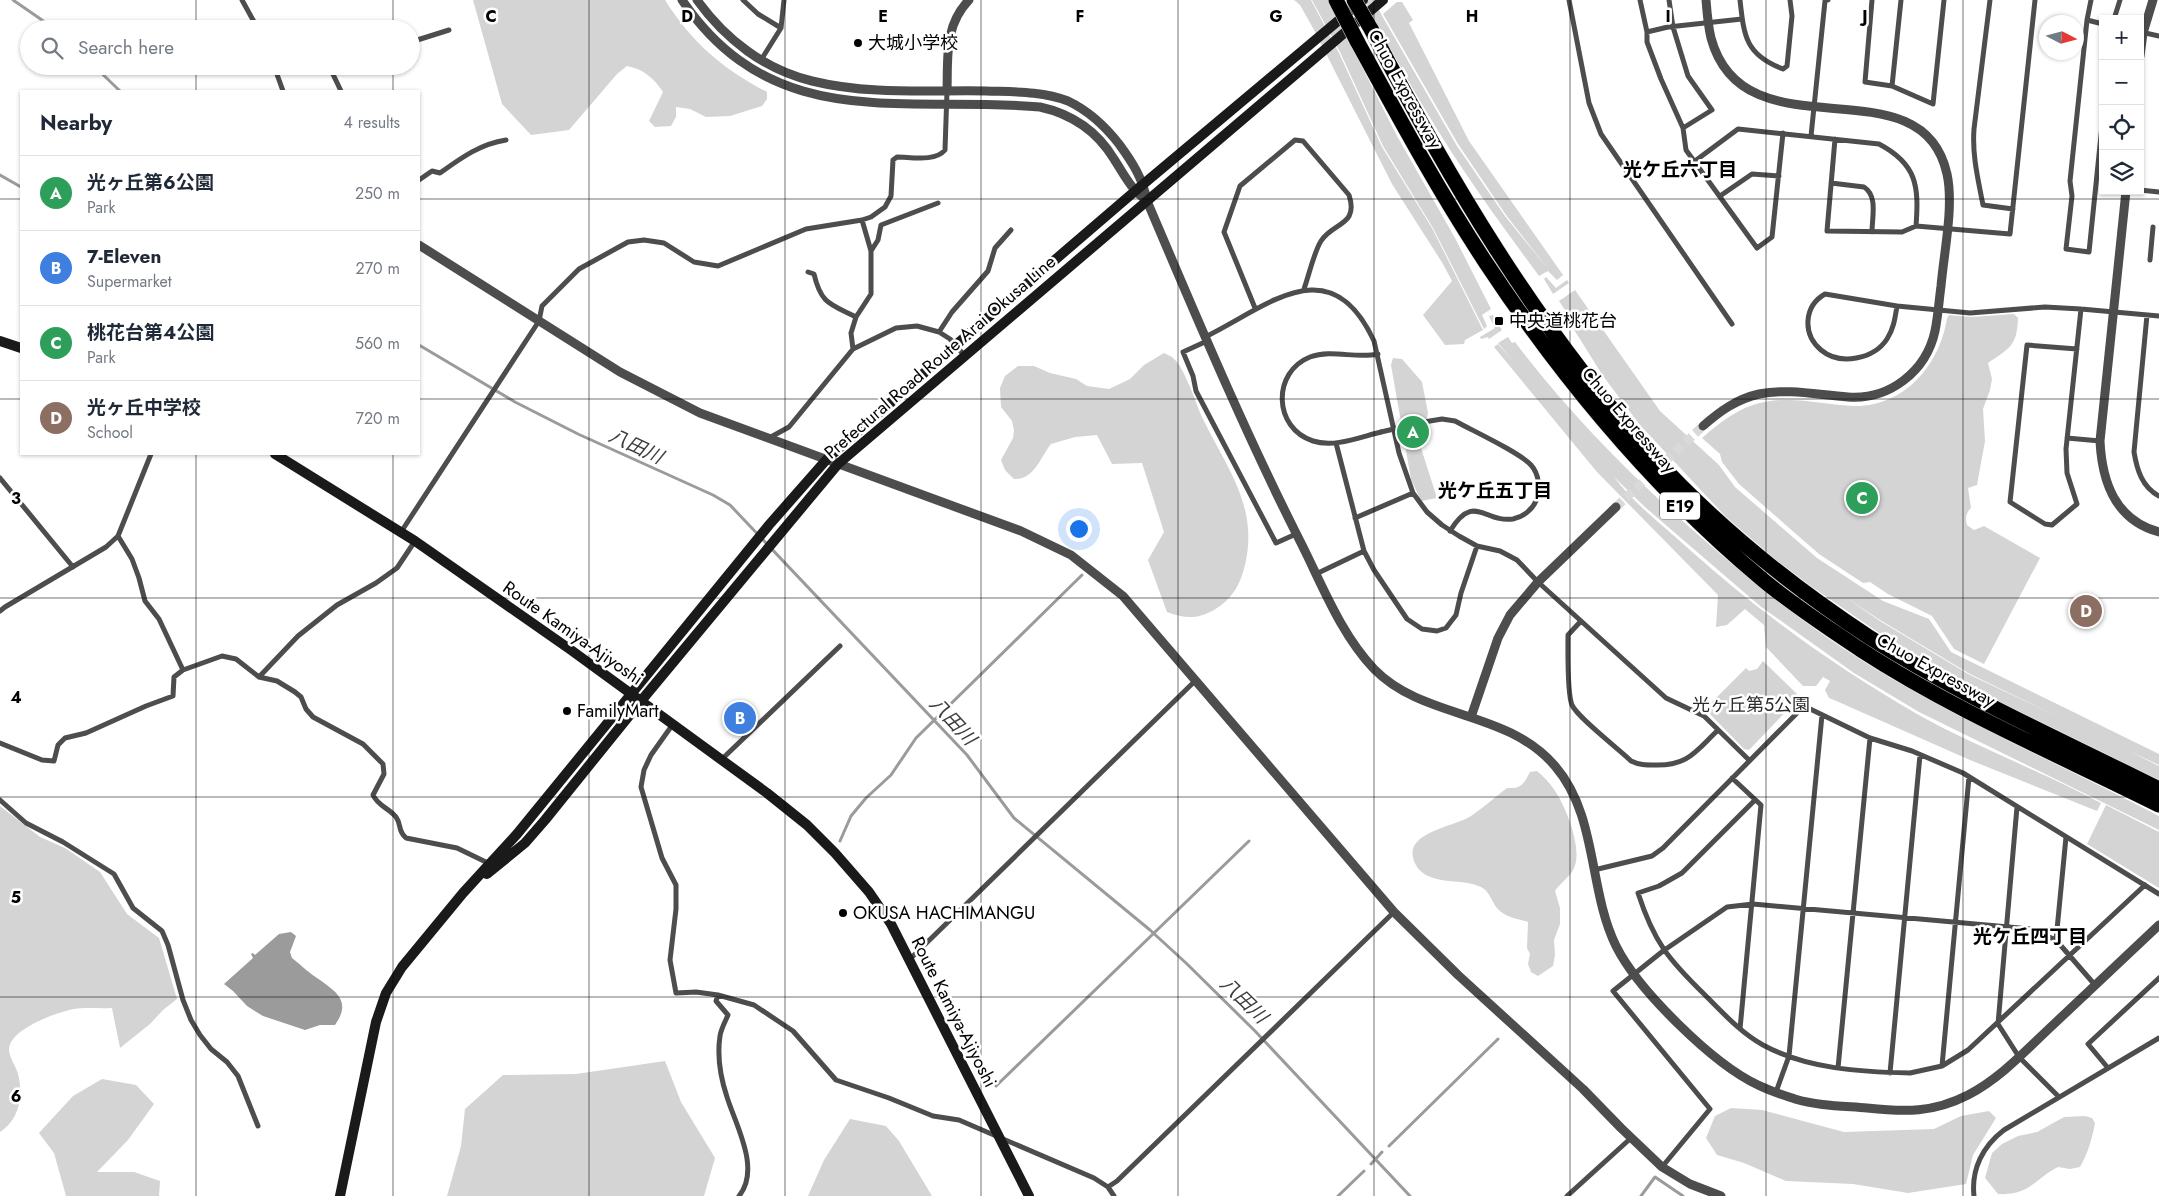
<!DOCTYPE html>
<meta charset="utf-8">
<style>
body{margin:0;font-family:Jost,"Noto Sans JP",sans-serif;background:#f2f2f3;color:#1f2937}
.controls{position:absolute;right:15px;top:15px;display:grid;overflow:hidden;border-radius:0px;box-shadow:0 1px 4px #0004}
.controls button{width:45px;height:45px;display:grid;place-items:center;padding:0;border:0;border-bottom:1px solid #e0e1e3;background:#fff;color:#1f2937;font:25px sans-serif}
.compass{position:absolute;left:2039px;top:15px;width:45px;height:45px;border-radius:50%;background:#fff;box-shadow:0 1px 4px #0004;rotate:96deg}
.you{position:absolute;left:1078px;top:528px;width:18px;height:18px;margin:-12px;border:4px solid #fff;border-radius:50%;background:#1a73e8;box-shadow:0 0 0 8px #1a73e833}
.badge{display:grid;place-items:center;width:32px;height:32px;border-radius:50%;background:#0f766e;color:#fff;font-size:16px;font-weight:700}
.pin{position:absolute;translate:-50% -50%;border:2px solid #fff;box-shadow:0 1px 5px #0006}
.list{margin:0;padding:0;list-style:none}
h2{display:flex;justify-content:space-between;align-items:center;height:65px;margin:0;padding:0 20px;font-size:21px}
h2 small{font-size:16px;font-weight:400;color:#747a83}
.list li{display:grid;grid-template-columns:32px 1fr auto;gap:15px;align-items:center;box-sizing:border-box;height:75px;padding:0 20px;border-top:1px solid #e0e1e3}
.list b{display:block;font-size:19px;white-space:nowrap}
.list p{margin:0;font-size:16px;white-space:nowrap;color:#747a83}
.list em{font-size:16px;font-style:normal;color:#747a83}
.icon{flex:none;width:28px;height:28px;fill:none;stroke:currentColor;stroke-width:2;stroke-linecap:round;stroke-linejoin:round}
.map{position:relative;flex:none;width:2159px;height:1196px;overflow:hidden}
.search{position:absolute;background:#fff;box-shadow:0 1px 4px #0004;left:20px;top:20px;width:400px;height:55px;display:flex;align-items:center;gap:12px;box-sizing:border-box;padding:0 18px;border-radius:28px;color:#747a83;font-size:19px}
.panel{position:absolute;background:#fff;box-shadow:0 1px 4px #0004;left:20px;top:90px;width:400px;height:365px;border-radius:0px}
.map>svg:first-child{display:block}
</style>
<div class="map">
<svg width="2159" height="1196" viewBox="0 0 2159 1196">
<rect width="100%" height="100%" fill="#fff"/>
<path fill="#d4d4d4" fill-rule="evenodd" d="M473,0H665C692,43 723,69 767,92V99L762,106L730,116L706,117L690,109L676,107V117L671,126L655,127L649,121L663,92C654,78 643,69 627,66L617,74L569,130L531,135L502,104Z
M1294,0H1311L1339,53L1382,147L1432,228L1483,330L1465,340L1464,344L1445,345L1423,315L1452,281L1443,264L1392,184L1313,28L1300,5Z
M1312,0H1328L1397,136L1455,238L1491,309L1482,315L1487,326L1484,329L1433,228L1383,146L1340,52Z
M1364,0H1373L1457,146L1505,216L1548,269L1506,215L1458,144L1383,14L1397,2H1402L1413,20L1409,23L1469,141L1563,275L1557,280L1548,271L1539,276C1514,242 1488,207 1464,171C1427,116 1395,58 1364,0Z
M1546,277L1556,288L1567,280L1569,283L1553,294L1544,279Z
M1575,290L1660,411L1719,465L1735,487L1817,558L1883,601L1929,619L1951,652L2159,754V765L2127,750L2159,766V780L2006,705L1885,637L1812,587L1775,559L1726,517L1640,425L1603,376L1563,312L1565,310L1559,301ZM1842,595L1880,620L1970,674L2063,719L1970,675L1880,621Z
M2014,314L2018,318C2017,346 2010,348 1988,363L1992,379L1990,390L1983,409L1985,441L1977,485L1968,488L1971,508C1966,513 1965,518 1967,525L1974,530L1984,526L2040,558L1984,664L1954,649L1932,616L1888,594L1870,582L1863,583L1819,554L1739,484L1722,462L1720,454L1702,438C1723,420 1743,404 1771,401C1798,397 1827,405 1854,406C1905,407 1940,364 1947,318L1949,315L1971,317Z
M1493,315L1502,330L1489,339L1488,337L1481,339L1480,337L1495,328L1489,316Z
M1508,337L1512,343L1515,342C1574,420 1644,489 1718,552C1767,594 1818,634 1874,668C1966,724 2064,766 2159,816V830L1919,712L1854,673L1760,606L1646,508L1614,477C1634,504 1665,527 1690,550C1759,612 1837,668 1917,714C1976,747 2041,771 2101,803L2097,811L1970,760L1834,700L1829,698L1825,690L1830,681L1823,677L1816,686H1803L1766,647L1764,625L1745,609L1727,625L1716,627L1718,595L1597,472L1494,347L1498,344L1514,362L1498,343Z
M1164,353C1167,355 1172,356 1174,359C1184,367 1196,403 1202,417C1226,467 1259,506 1245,565C1241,582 1234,596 1220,606C1201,619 1188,620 1167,612L1148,560L1164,532L1142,463L1112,464L1097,435L1075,437L1051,444C1040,458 1034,480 1014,479L1005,470L1001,460L1013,438L1014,430L1012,421L1001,407L1000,388L1005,376L1018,366H1034L1050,373L1076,379L1087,386L1109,389L1130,379L1144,365Z
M1393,358L1402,359L1422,382L1428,413L1421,448L1437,498L1421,501L1411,479L1391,365Z
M1763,661L1797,694L1796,701L1749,750L1744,749L1705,709L1746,668L1749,671L1757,669Z
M1537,771C1544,777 1550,783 1555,791C1566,807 1583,849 1574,868C1570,877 1561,882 1555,891L1560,908V924L1554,940L1555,955L1553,966L1538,976L1531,972L1528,964L1530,954L1527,948L1528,922C1519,919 1508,918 1500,911C1492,905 1491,892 1481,887C1464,879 1443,884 1426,875C1419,871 1414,864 1413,857C1407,832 1456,826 1471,816C1483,808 1495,797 1507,788C1521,789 1524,784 1530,772Z
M2106,805L2159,832V888L2087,844Z
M0,806L40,837L65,848L100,872L127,914L159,938L177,999L163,1010L150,1024L120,1048L112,1008C100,1009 86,1007 74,1009C57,1012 10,1029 9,1049C9,1058 16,1066 18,1074C24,1096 19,1120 0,1132Z
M665,1061L681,1102L715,1158L704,1196H447L461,1146L465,1109L503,1075L576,1074Z
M102,1079L136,1085L154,1104L128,1140L97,1172H134L160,1181L159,1196H66L54,1153L39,1133L73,1096Z
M1731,1108L1762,1110L1844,1132L1934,1129L1961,1116L1989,1111L1996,1118L1973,1155L1966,1184L1908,1193L1853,1184L1786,1181L1744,1163L1717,1155L1706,1138L1715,1116Z
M2085,1116L2092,1118L2095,1123C2092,1139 2088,1153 2080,1167L2070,1169L2058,1167C2034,1179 2030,1196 1998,1194L1985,1178L1992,1153L2002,1144L2018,1136L2037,1132L2064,1117Z
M850,1119L886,1126L899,1141L932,1196H808L824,1160Z"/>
<path fill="#9b9b9b" d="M291,932L296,936L290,952L292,958C301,965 310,974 320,980C338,993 351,1002 335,1025H320L305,1030L263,1016L247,1006L233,991L224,984L253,958L251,954L253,953L255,955L279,934Z"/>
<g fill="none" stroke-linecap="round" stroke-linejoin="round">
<path stroke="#9b9b9b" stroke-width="3" d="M13,0L55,29
M94,66L120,91
M0,175L21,187
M419,345L515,402L578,434L713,495L730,505L967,755L1014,818L1150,930L1186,963L1255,1031L1410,1196
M840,841L851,816L866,798L891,775L916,738L1082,575
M996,1086L1249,841
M1389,1146L1498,1039
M1371,1164L1382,1152
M1338,1196L1364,1171
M1641,1196L1655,1177L1683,1196"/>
<path stroke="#d9d9d9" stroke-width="9" stroke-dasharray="9 4.5" stroke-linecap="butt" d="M1616,507L1703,426"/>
<g stroke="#dbdbdb" stroke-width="16">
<path id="motorway" d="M1371,29C1449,180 1536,326 1649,452C1713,523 1790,585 1869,637C1961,696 2062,740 2159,789
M1357,41C1398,116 1439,192 1486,263C1564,381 1654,489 1763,580C1793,605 1828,628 1861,650C1955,711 2059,755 2159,805"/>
</g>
<path stroke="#4d4d4d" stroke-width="5" d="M242,0L258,29
M743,0L758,14L781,28
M1569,0L1589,103L1601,134L1732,324
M1640,0L1647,32V42L1661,79L1683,128L1686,150L1757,248L1772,237L1783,133
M1669,0L1673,27L1688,76L1712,110L1683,128
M1740,0C1744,37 1746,55 1783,69L1787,66L1792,16L1790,0
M1872,0L1865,82L1892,86L1933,104L1944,0
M1990,0L1974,129C1972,155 1978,179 1983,205L2013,209
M2091,0L2087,20L2070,181L2072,196L2066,249L2089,252L2103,116
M2114,19L2120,0
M2087,20L2103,24
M303,29H305
M1647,32L1668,27L1742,19
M2141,32L2159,36
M411,42L449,30
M761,60L781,28L784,0
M274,66L283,91
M329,66L341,91
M1892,86L1901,0
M1811,136L1825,1L1828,0
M1835,139L1827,231L1902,232L1916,226L2010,234L2035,0
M1695,161L1738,129L1879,144C1917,164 1919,186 1916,226
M419,180L432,171L440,173C461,158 480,144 506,140
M1831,183L1864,187C1878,196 1872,217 1872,232
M2140,190L2159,192
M1720,196L1752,174L1779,176
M862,220L871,251
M2150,260L2153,227
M808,272L814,274C821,304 830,304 856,317
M1825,294L1897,306C1895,318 1894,328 1887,339C1874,359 1840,366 1821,350C1802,334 1804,306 1825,294Z
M1897,306L1970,313L2045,307L2081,309L2159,316
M1255,308L1224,232L1240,186L1295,140L1303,141L1349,195C1359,226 1333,222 1321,241C1314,252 1309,275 1304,289
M2147,315L2134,452C2137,470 2142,487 2159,496
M939,332L952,312L988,271L995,248L1011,230
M1205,337C1267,307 1330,246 1374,341L1399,453L1413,493L1427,512L1442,525L1459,536L1477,546L1500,551L1517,560L1538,582L1666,698L1704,716L1749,760
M1207,341L1183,352L1193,376L1196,391L1276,543L1296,534
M853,349L851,333L856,317L871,294V251L878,240L881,225L938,203
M2077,349L2027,345L2010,502L2045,524L2052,525L2077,504L2067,473L2066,449L2081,309
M1378,354C1356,359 1332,349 1310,357C1272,372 1273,428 1313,441C1334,448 1360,437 1381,432
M1424,422L1442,419L1455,421C1473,431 1519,452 1531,465C1539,474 1541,489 1536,501C1532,510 1523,517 1513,519C1484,523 1474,492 1450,531
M769,438L789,427L853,349L896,328L917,326L939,332L950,339L964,355
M2067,438L2100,441
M1336,443L1364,551L1374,570L1407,619L1422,629L1437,631L1446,628L1456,615L1461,593L1477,546
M0,478L73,567
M1355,518L1413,493
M401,532L539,321L542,306L579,269L628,242L644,240L664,243L694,262L718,266L806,229L862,220L871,217L885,207L891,196L893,160L897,157C911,157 935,162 945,150L947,91
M118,536L132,559L139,578L145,601L159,619L183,670
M1316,574L1364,551
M0,611L5,607L106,547L118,536L151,454
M1581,621L1568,635C1568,650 1567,693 1572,705C1577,717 1620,750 1631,761C1639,765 1646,765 1655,765C1688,766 1696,751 1718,730
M259,677L298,636L337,605L376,583L397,568L415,541
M673,724L651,755L644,770L641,787L662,858L676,885V909L670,960L676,993L696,992L718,995L754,1005L793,1031L836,1080L889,1098L933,1116L959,1120L1094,1178L1108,1187L1114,1196
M0,743L42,760L54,761L58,745L65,738L86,733L146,706L173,696L174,677L183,670L222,656L236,659L259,677L277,681L295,692L301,697L306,709L313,717L363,744L383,764L384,774L373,795C378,806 389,808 396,817C402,825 397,830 406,838L457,848L490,864
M721,760L840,646
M1732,778L1761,805L1740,1029
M0,800L26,823L63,842L114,874L133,908L162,931L168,945L183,1000L191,1020L200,1035L211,1049L227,1062L238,1076L258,1126
M1755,800L1682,873L1659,886L1638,893C1654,942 1668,959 1705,995C1723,1013 1741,1033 1763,1045C1807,1069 1861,1072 1910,1073L1942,1066L1968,1050L2145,885
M2017,807L1998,1024L2019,1057L2059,1097
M1594,870L1652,856L1663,848L1804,706L1870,738L1912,751L1963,773L2159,894
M2056,940L2066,837
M910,959L1196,680
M718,995L716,1001L728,1015C725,1022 721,1029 720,1036C717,1056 721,1079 727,1097C736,1126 761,1169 739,1196
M1942,1066L1969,777
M1838,1068L1870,738
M2108,1068L2088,1044L2159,978
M1890,1073L1920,755
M1776,1092L1789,1056L1822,715
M1662,1167L1710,1109L1613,991L1663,951L1727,907L1753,904L2031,929L2056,940L2095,985
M1108,1187L1117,1181L1394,912
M1567,1196L1631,1138
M1974,1196C1971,1169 1983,1146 2004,1130L2159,1038"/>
<path stroke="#4d4d4d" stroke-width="9" d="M682,0C774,135 903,95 1040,107C1072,114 1097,131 1114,159C1125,176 1130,188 1147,201C1196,316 1245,433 1302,545C1323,587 1341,634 1374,669C1424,720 1506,709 1555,766C1598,816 1588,889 1616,946C1638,990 1713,1064 1758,1085C1770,1091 1783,1095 1795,1099C1818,1106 1843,1106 1867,1108C1905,1112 1933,1113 1968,1095C2001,1078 2027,1049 2054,1024C2089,991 2124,958 2159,925
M697,0C725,39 765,70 812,81C869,95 928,90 986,91C1013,92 1042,91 1068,101C1089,111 1105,126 1119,144C1133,163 1143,179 1147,201
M2140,56L2143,33L2153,0
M947,91C948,57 944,26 969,0
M2126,191L2100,441C2102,482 2115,520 2159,532
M419,245L620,372L700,413L1021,531L1071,555L1123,596L1394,912L1458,975L1583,1089L1621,1128L1662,1167L1690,1184L1721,1196
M1703,426C1720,411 1737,399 1759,394C1789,388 1818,395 1848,397C1889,400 1926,372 1935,331C1938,316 1939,301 1941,286C1944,252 1954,206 1947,174C1922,58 1744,160 1711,38C1708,26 1707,13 1706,0
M1471,717L1498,638L1510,615L1538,582L1616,507"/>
<path stroke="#1a1a1a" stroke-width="10" d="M0,341L21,348
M275,454L415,541L571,650L767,793L807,825L835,853L869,892L891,924L1029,1196
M487,874L525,843L545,820L641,701L838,464L1383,0
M340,1196L376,1022L386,993L402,967L463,893L517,834L769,525L827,459L950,350L1134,192L1363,0"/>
<use href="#motorway" stroke="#000" stroke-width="15"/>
<g stroke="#dbdbdb" stroke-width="16" stroke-linecap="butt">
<path id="motorway-bridge" d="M1336,0L1357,41
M1354,0L1371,29"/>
</g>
<path stroke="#4d4d4d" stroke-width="5" d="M1381,432L1424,422"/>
<use href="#motorway-bridge" stroke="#000" stroke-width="15"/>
</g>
<path fill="none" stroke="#000" stroke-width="1" stroke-opacity="0.55" d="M196,0V29M393,0V29M589,0V1196M785,0V1196M981,0V1196M1178,0V1196M1374,0V1196M1570,0V1196M1766,0V1196M1963,0V1196M196,66V91M393,66V91M0,199H21M419,199H2159M0,399H21M419,399H2159M196,454V1196M393,454V1196M0,598H2159M0,797H2159M0,997H2159"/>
<g fill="#000" stroke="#fff" stroke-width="2">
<circle cx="858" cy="43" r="5"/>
<rect x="1494" y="316" width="10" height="10" rx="2.5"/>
<circle cx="567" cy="711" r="5"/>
<circle cx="843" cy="913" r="5"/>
</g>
<g text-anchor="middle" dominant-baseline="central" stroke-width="5" stroke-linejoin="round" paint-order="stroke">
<rect fill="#fff" stroke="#4c4c4c" stroke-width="1" x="1660" y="492.5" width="40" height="27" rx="4"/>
<g font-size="16" font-weight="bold" fill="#000">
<text x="1680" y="506">E19</text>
</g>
<g font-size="18" fill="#000" stroke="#fff" text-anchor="start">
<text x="868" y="43">大城小学校</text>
<text x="1509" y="321">中央道桃花台</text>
<text x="577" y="711">FamilyMart</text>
<text x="853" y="913">OKUSA HACHIMANGU</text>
</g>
<g font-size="18" fill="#000" stroke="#fff">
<text transform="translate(1405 89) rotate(61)">Chuo Expressway</text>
<text transform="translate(940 357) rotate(-41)">Prefectural Road Route Arai Okusa Line</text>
<text transform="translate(1629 420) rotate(49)">Chuo Expressway</text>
<text transform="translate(573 633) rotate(35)">Route Kamiya-Ajiyoshi</text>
<text transform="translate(1936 670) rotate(29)">Chuo Expressway</text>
<text transform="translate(954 1012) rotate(63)">Route Kamiya-Ajiyoshi</text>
</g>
<g font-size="18" fill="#2b2b2b" stroke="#fff">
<text x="1751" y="705">光ヶ丘第5公園</text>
</g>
<g font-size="19" font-weight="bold" fill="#000" stroke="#fff">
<text x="1680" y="169">光ケ丘六丁目</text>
<text x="1495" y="490">光ケ丘五丁目</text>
<text x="2030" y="936">光ケ丘四丁目</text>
</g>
<g font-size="19" font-style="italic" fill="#3c3c3c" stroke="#fff">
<text transform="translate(636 446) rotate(25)">八田川</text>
<text transform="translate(953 721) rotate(47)">八田川</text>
<text transform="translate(1244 1000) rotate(44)">八田川</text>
</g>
</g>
<g font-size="16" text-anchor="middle" font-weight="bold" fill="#000" stroke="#fff" stroke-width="5" stroke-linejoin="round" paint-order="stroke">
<text x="491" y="22">C</text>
<text x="687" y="22">D</text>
<text x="883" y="22">E</text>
<text x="1080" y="22">F</text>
<text x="1276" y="22">G</text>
<text x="1472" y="22">H</text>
<text x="1668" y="22">I</text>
<text x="1865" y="22">J</text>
<text x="16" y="504">3</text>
<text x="16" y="703">4</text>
<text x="16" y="903">5</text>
<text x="16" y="1102">6</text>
</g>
</svg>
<div class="controls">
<button>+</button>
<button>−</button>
<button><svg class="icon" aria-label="locate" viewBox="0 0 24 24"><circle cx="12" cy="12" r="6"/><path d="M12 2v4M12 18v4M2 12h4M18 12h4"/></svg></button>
<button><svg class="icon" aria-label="layers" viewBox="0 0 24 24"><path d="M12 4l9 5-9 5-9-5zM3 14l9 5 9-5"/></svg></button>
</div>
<svg class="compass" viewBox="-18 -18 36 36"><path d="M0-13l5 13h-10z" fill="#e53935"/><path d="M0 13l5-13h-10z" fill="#747a83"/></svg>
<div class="you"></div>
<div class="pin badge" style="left:1413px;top:432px;background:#2e9e5b">A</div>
<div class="pin badge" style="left:740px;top:718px;background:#3f7fe0">B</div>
<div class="pin badge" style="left:1862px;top:498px;background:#2e9e5b">C</div>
<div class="pin badge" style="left:2086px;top:611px;background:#8d6e63">D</div>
<div class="search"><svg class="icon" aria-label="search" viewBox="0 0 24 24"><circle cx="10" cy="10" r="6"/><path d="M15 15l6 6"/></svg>Search here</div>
<section class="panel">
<h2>Nearby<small>4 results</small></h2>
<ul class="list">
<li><span class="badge" style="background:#2e9e5b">A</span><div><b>光ヶ丘第6公園</b><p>Park</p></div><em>250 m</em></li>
<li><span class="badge" style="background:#3f7fe0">B</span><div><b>7-Eleven</b><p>Supermarket</p></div><em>270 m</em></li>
<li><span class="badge" style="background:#2e9e5b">C</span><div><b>桃花台第4公園</b><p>Park</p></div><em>560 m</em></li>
<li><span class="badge" style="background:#8d6e63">D</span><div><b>光ヶ丘中学校</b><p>School</p></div><em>720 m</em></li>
</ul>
</section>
</div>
